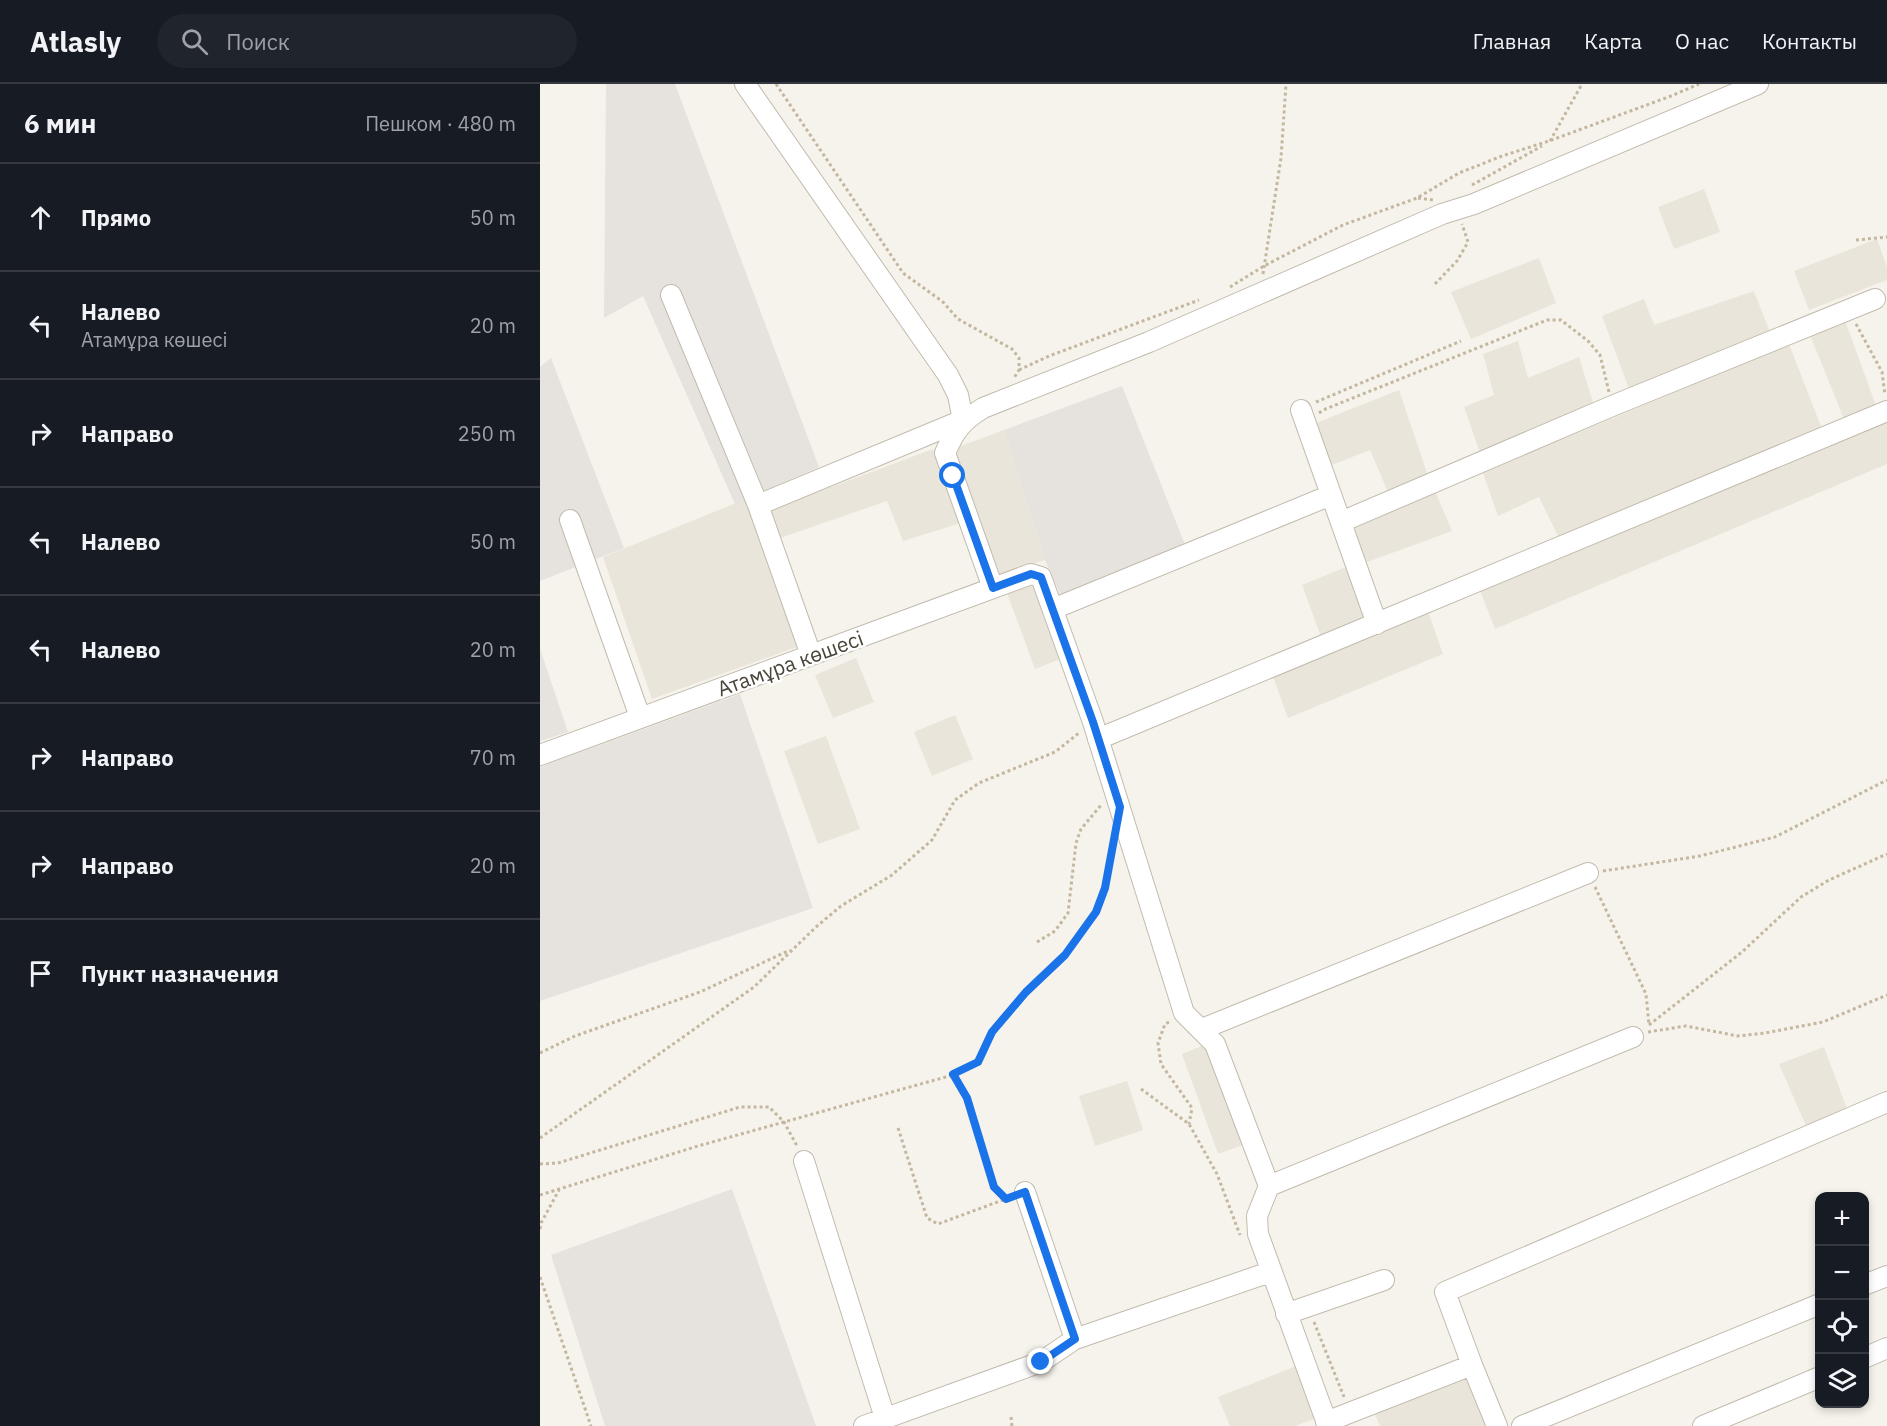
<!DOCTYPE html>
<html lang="ru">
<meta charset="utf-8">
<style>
body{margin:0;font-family:"IBM Plex Sans",sans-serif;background:#20242c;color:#f1f3f6}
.controls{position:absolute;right:18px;bottom:18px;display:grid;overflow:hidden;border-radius:12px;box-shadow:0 3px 9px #0003}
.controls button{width:54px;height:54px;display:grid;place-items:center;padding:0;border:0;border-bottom:2px solid #363941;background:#171b24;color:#f1f3f6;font:30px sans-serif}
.stop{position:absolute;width:18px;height:18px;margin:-14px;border:4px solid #1a73e8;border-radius:50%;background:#fff}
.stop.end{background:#1a73e8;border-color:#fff;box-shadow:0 2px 6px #0008}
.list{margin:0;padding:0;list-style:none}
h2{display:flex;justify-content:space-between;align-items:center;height:78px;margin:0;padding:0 24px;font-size:26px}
h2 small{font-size:20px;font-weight:400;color:#9ea1a6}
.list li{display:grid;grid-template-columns:39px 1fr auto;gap:18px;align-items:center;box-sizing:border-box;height:108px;padding:0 24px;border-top:2px solid #363941}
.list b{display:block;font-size:22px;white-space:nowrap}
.list p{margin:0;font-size:20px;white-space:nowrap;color:#9ea1a6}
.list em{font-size:20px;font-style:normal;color:#9ea1a6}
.icon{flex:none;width:33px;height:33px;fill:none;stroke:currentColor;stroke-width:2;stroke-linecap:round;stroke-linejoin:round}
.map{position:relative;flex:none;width:1347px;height:1342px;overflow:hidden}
header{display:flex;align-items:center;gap:36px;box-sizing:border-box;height:84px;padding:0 30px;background:#171b24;border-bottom:2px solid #363941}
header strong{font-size:28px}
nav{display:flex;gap:33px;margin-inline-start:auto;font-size:21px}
.search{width:420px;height:54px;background:#20242c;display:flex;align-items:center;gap:15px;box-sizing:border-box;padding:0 21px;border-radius:33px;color:#9ea1a6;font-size:22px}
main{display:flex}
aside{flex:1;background:#171b24}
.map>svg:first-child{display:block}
</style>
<header>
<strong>Atlasly</strong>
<div class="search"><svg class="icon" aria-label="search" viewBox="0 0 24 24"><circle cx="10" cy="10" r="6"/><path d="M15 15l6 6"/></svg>Поиск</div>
<nav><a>Главная</a><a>Карта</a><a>О нас</a><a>Контакты</a></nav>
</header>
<main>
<aside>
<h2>6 мин<small>Пешком · 480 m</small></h2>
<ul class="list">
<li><svg class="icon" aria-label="ahead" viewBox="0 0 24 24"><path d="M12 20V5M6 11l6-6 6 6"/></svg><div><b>Прямо</b></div><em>50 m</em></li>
<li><svg class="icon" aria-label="left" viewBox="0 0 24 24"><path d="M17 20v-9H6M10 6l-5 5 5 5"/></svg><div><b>Налево</b><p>Атамұра көшесі</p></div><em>20 m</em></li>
<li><svg class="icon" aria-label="right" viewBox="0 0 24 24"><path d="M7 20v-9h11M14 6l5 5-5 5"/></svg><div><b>Направо</b></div><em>250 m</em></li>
<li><svg class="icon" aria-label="left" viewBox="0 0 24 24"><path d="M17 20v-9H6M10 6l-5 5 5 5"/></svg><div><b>Налево</b></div><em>50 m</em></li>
<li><svg class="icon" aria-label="left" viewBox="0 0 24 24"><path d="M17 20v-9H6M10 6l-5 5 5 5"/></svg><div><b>Налево</b></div><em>20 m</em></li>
<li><svg class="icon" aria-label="right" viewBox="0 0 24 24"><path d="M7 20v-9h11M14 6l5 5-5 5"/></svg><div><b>Направо</b></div><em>70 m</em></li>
<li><svg class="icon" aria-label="right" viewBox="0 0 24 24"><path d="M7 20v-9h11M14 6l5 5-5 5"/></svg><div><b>Направо</b></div><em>20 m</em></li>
<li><svg class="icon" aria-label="arrive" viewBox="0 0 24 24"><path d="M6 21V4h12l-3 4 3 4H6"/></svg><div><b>Пункт назначения</b></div></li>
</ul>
</aside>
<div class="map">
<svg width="1347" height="1342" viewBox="0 0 1347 1342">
<rect width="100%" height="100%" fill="#f6f3ec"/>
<path fill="#eae5da" d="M1164,105L1180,148L1134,165L1118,123Z
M1337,155L1347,183V196L1269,226L1254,187Z
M999,174L1016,219L931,255L911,208Z
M1214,207L1229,246L1089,305L1062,232L1104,215L1114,241Z
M1305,236L1336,322L1304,335L1270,251Z
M978,257L988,294L1039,273L1054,322L940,369L924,323L954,311L943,270Z
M1249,260L1282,345L1018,452L999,413L958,432L943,389Z
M859,306L888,392L848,408L830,366L789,382L776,339Z
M1347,336V380L955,545L940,506Z
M464,346L505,476L460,490L416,375L418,363Z
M393,365L421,439L363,457L347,417L240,454L230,426Z
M895,407L912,447L822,480L810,442Z
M206,415L257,563L112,615L63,473Z
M806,483L824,535L781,553L762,501Z
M495,499L523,574L495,585L467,509Z
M888,528L903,570L748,634L732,590Z
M316,574L334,618L293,634L275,591Z
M415,631L433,675L392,692L374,648Z
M286,652L320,745L278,760L244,667Z
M664,961L703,1061L678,1070L642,970Z
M1284,963L1307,1025L1267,1044L1239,980Z
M587,997L603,1046L555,1062L539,1012Z
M759,1281L779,1333L755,1342H690L678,1313Z
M927,1295L946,1342H840L835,1330Z"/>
<path fill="#e6e2dd" d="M66,0H135L279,383L195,420L103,212L64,234Z
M11,274L84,464L0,497V283Z
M582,302L646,463L521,512L505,476L464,346Z
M0,565L28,648L0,657Z
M200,610L273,824L0,917V683Z
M192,1105L276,1342H65L11,1171Z"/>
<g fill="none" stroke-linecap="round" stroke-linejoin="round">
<g stroke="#c2bbae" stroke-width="22">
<path id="minor" d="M205,0L408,291L418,311L423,336L218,421L271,571
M131,211L218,421
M761,326L837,540
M30,436L100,633
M801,438L1072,322L1335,215
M453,504L405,369C415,346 422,337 443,324L609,258L902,130L934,120L1218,0
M513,525L791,411
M558,655L1347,327
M0,671L491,490L501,493L553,638L644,929L675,960L729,1102L717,1132L718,1150L788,1342
M662,945L1048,789
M264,1077L345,1334
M729,1102L1093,953
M485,1108L535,1255
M1324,1201L1347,1192
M746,1230L844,1196
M1324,1274L1347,1264
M932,1281L957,1342
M786,1338L932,1281L905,1208L1347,1018
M324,1342L501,1278L535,1255L730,1188
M982,1342L1280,1220
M1163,1342L1280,1293"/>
</g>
<path stroke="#c4b79f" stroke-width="3" stroke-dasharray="3 3" stroke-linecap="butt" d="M236,0L363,189L403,218L418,235L472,265L479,274V286L474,294
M1010,57L1042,0
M932,101L1002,62
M878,114L893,116
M1316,156L1347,153
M723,190L741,74L746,0
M895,200L917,177L928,158L922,140
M690,203L724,182L803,141L877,114L919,89L962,72L1009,57L1131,12L1159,0
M1316,240L1342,288L1345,311
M479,286L509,272L659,216
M776,318L921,257
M779,329L783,326L1007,236H1021L1048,257L1060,271L1069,308
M1063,787L1160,772L1235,753L1347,696
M1055,803L1106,910L1109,941
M497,858L515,847L528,829L536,759L541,745L562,720
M629,938L625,940L618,959L621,980L652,1024L649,1040
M1109,941L1202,868L1261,813L1289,796L1347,770
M1108,948L1146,942L1198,952L1225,949L1283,938L1347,911
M0,969L35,952L160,908L250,866
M413,991L427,1014L454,1103L465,1114
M601,1005L649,1040L677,1090L700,1151
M358,1044L387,1134L398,1140L471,1113
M0,1054L214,903L276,843L301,822L352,791L392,756L415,716L439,699L515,668L539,649
M0,1080L18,1079L200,1023H229L244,1038L257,1062
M0,1111L158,1062L413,991L438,978L452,948L486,908L526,871L556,828L565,804L573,760
M0,1145L1,1139L19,1106
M0,1193L51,1342
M774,1238L804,1313
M471,1333L472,1342"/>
<use href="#minor" stroke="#fff" stroke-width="20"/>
</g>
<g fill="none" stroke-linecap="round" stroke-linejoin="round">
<path stroke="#1a73e8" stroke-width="8" d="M413,392L453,504L491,490L501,493L553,638L580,723L565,804L556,828L525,871L486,908L452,948L438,978L413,990L427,1014L454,1103L466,1115L485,1108L535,1255L501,1278"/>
</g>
<g text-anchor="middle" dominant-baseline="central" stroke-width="5" stroke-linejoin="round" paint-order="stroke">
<g font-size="21" fill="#4b4439" stroke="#fff">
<text transform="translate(250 579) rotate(-20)">Атамұра көшесі</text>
</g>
</g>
</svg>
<div class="controls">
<button>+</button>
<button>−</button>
<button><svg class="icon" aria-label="locate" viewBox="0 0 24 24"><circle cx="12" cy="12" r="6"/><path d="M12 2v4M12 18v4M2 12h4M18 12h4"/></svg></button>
<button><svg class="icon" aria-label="layers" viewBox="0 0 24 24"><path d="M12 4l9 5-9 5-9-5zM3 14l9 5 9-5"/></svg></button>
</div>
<div class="stop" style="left:413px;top:392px"></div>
<div class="stop end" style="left:501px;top:1278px"></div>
</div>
</main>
